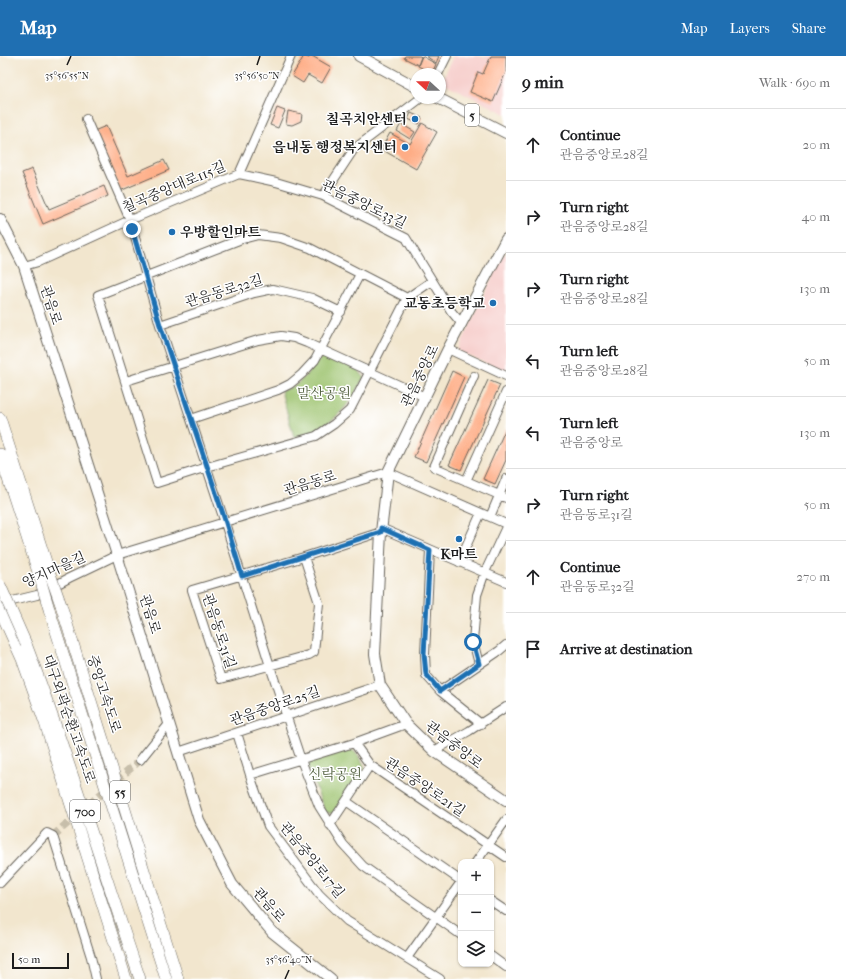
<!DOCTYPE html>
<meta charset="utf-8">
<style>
body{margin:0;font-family:"IM FELL French Canon","Noto Serif KR",serif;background:#f2f2f2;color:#202124}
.controls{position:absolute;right:12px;bottom:12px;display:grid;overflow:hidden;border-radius:8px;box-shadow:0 1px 3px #0004}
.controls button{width:36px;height:36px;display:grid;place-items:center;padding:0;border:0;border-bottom:1px solid #e0e0e0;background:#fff;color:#202124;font:20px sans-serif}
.compass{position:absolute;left:410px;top:12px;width:36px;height:36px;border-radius:50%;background:#fff;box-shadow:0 1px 3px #0004;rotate:291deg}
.scale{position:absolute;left:12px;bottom:10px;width:57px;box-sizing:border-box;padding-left:4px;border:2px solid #1c1c1c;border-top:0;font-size:11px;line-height:14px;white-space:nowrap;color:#1c1c1c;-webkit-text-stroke:3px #fff;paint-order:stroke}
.stop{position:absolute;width:12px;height:12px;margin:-9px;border:3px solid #1f6fb2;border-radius:50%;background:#fff}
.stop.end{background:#1f6fb2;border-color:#fff;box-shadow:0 1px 4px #0008}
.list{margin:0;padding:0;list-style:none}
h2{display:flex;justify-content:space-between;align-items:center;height:52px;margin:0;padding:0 16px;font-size:17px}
h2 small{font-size:13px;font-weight:400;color:#757577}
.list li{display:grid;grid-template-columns:26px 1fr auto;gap:12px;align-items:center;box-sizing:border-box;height:72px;padding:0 16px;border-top:1px solid #e0e0e0}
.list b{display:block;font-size:15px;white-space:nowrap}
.list p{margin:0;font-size:13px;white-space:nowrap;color:#757577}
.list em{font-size:13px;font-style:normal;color:#757577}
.icon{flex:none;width:22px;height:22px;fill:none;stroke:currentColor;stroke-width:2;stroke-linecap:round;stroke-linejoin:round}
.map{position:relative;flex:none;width:506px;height:923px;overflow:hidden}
header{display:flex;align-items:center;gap:24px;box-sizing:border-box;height:56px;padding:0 20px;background:#1f6fb2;color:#fff}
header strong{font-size:19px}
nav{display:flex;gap:22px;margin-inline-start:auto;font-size:14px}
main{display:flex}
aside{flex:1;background:#fff}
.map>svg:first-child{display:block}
</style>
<header>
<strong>Map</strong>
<nav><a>Map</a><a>Layers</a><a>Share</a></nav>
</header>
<main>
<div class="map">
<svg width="506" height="923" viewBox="0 0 506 923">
<rect width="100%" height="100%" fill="#fff"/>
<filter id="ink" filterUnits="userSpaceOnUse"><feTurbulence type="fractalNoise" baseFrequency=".025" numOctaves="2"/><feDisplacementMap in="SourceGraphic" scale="8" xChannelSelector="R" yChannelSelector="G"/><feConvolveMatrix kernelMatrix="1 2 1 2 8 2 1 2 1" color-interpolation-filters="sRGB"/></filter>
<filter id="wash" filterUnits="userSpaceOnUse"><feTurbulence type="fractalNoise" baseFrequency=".012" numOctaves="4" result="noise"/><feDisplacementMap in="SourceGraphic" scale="16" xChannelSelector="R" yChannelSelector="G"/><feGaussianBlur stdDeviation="0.9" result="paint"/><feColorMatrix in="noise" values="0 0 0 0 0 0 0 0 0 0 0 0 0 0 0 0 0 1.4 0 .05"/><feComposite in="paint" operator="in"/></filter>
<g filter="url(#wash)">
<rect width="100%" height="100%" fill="#f2e6ce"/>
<path fill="#f7d0ce" d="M453,0H478L485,2L486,0H506V58L442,26Z
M503,198L506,199V316L458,295Z"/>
<path fill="#9dc36e" stroke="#5c7045" d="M327,298L359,315L364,321C352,344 342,360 318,373C311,377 302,379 294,381L281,335C287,333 294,331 298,327C308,319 316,303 327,298Z
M347,691C356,695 362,703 365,713L334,757L325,756L308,711L311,704Z"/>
<g id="blocks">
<path fill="#fead86" d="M304,0L309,2L310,0H312L331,11L322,27L308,19L303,27L292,20Z
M405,0H420L421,1L418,9L404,2Z
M422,0L436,8L432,17L418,10Z
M426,0H439L436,7Z
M491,0H506V16L493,46L470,36L478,16L483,18Z
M277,52L285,55L278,72L270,69Z
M288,55L302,58L301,65L292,69L286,68Z
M411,57L422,62L419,68L408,63Z
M422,67L437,76L416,113L381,93L390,77L410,88Z
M401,68L415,76L410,83L397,75Z
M106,70L128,120L164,104L169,114L120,135L94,75Z
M32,113L49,153L104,130L108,140L43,168L22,117Z
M452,315L464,321L426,406L414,401Z
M488,324L500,329L461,414L449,409Z
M506,372V404L495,428L483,423Z"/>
</g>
</g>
<g filter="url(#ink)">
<use href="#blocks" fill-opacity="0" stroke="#67635a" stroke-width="1"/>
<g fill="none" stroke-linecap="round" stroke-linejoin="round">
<path stroke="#c7beaa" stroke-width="8" stroke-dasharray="8 4" stroke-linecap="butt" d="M53,780L140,704"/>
<g stroke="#67635a" stroke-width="10">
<path id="minor" d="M438,18L447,0
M86,63L130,164L160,269L225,467L270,610L301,704L319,750L343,788L363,810L461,879
M239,118L276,126L323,140L406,182L451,255L462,268
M323,140L354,93L421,42
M24,210L38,206L130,164L239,118L291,0
M407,242L310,192L281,182L258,179L239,184L98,239L157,427L207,411L316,380L334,368L350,354L407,242L432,225
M160,269L254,237L273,233L312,242L341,256
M448,293L506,320
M474,320L434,411L506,442
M126,325L258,284L281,280L294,282L307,287L425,341
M191,363L278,334L290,328L302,318L315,304L360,218
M466,425L506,336
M490,461L506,423
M381,472L506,526
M430,494L425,598L426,619L440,635L481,668
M304,501L319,547L314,596L309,599L221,623L192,534L304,501L381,476
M459,506L481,457
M0,548L37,539L69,522L117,499L388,416L506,468
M479,608L473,585L477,539L485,516L506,471
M440,635L499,595L506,589
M237,677L252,725L268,770L319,838L347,865L440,923
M354,687L370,709L506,801
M434,695L469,675L506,651
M178,696L380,629
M140,704L169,668
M250,719L354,687L406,668
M346,745L461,825
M330,769L370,709
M476,806L506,764
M0,827L47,777L53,780L91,901L96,923
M491,845L506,855
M491,900L506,911
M407,902L461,826"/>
</g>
<g stroke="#67635a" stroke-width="12">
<path id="major" d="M359,0L416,31
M438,42L506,77
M0,163L24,210L117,499L199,764L232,828L272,876L331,923
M506,183L448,293L388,416L381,476L375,598L380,629L406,668L434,695L506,744"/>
</g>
<g stroke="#67635a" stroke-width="12">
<path id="highway" d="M0,362L49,515
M0,398L39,519
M61,549L178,923
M49,553L166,923
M0,554L22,603L45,667L126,923
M26,588C68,698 102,811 140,923"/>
</g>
<use href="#minor" stroke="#fff" stroke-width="8"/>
<use href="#major" stroke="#fff" stroke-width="10"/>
<use href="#highway" stroke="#fff" stroke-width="11"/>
<g stroke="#67635a" stroke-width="12" stroke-linecap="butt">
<path id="highway-bridge" d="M49,515L61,549
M39,519L49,553
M0,529L26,588"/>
</g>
<use href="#highway-bridge" stroke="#fff" stroke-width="11"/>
</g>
</g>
<g fill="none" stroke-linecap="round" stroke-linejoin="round" filter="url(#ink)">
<path stroke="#1f6fb2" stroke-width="5" d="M132,173L160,269L226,467L242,520L381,476V472L430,494L424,598L426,618L440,635L479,608L473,586"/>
</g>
<path fill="none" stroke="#1c1c1c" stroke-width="1.5" d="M67,9L71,0M257,9L260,0M285,923L289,914"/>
<g fill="#1f6fb2" stroke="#fff" stroke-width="1.5">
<circle cx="415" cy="63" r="4"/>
<circle cx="405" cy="91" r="4"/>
<circle cx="172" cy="176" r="4"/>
<circle cx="493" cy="247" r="4"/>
<circle cx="459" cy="483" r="4"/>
</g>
<g text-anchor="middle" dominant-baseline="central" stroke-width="3" stroke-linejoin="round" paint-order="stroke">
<g fill="#fff" stroke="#606060" stroke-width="1">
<rect x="465" y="48" width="14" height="22" rx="3"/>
<rect x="110" y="725" width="20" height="22" rx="3"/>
<rect x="70" y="744" width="30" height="22" rx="3"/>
</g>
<g font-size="13" font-weight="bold" fill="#1c1c1c">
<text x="472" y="59">5</text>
<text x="120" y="736">55</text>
<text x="85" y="755">700</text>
</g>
<g font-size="14" font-weight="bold" fill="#1c1c1c" stroke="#fff" text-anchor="end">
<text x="407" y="63">칠곡치안센터</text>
<text x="397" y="91">읍내동 행정복지센터</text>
<text x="180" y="176" text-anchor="start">우방할인마트</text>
<text x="485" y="247">교동초등학교</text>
<text x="459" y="498" text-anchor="middle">K마트</text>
</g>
<g font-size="14" fill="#1c1c1c" stroke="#fff">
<text transform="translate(174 131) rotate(-23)">칠곡중앙대로115길</text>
<text transform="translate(364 148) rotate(26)">관음중앙로33길</text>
<text transform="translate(224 235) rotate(-17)">관음동로32길</text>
<text transform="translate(51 249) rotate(72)">관음로</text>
<text transform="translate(420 320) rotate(-64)">관음중앙로</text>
<text transform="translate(310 427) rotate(-17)">관음동로</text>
<text transform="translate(54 514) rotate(-24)">양지마을길</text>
<text transform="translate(150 558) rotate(73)">관음로</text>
<text transform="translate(219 575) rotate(72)">관음동로31길</text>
<text transform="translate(104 638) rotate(72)">중앙고속도로</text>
<text transform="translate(275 650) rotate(-19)">관음중앙로25길</text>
<text transform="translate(69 663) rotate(71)">대구외곽순환고속도로</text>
<text transform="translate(454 689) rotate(38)">관음중앙로</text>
<text transform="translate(425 731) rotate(34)">관음중앙로21길</text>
<text transform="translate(312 804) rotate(51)">관음중앙로17길</text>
<text transform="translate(269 849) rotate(49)">관음로</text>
</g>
<g font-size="14" fill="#505f3d" stroke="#fff">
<text x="324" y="337">말산공원</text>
<text x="335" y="718">신락공원</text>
</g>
</g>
<g font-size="10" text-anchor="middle" fill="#1c1c1c" stroke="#fff" stroke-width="3" stroke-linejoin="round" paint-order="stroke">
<text x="67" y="23">35°56'55"N</text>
<text x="257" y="23">35°56'50"N</text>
<text x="289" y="907">35°56'40"N</text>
</g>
</svg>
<div class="controls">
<button>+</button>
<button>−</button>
<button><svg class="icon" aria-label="layers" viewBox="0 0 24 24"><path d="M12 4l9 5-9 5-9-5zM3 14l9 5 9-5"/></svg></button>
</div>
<svg class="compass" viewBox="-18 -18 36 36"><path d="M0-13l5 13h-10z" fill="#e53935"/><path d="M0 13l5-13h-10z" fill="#757577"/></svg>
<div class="scale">50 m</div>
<div class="stop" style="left:473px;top:586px"></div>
<div class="stop end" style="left:132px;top:173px"></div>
</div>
<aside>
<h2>9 min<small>Walk · 690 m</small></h2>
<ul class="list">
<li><svg class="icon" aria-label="ahead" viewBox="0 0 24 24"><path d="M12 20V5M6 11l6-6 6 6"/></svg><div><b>Continue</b><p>관음중앙로28길</p></div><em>20 m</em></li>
<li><svg class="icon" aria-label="right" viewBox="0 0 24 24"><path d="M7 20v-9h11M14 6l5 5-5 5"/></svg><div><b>Turn right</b><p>관음중앙로28길</p></div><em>40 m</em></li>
<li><svg class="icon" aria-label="right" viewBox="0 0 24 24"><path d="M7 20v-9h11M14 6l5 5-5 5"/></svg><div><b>Turn right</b><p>관음중앙로28길</p></div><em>130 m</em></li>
<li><svg class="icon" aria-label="left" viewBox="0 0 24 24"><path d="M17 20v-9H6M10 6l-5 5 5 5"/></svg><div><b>Turn left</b><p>관음중앙로28길</p></div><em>50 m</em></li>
<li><svg class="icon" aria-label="left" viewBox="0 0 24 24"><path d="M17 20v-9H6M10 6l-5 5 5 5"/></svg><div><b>Turn left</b><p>관음중앙로</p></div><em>130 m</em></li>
<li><svg class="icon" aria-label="right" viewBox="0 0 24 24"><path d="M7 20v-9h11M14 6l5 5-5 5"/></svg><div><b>Turn right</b><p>관음동로31길</p></div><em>50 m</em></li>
<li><svg class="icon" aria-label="ahead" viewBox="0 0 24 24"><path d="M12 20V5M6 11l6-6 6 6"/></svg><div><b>Continue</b><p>관음동로32길</p></div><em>270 m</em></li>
<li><svg class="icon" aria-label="arrive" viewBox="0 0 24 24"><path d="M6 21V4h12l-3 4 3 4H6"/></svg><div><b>Arrive at destination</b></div></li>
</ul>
</aside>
</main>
